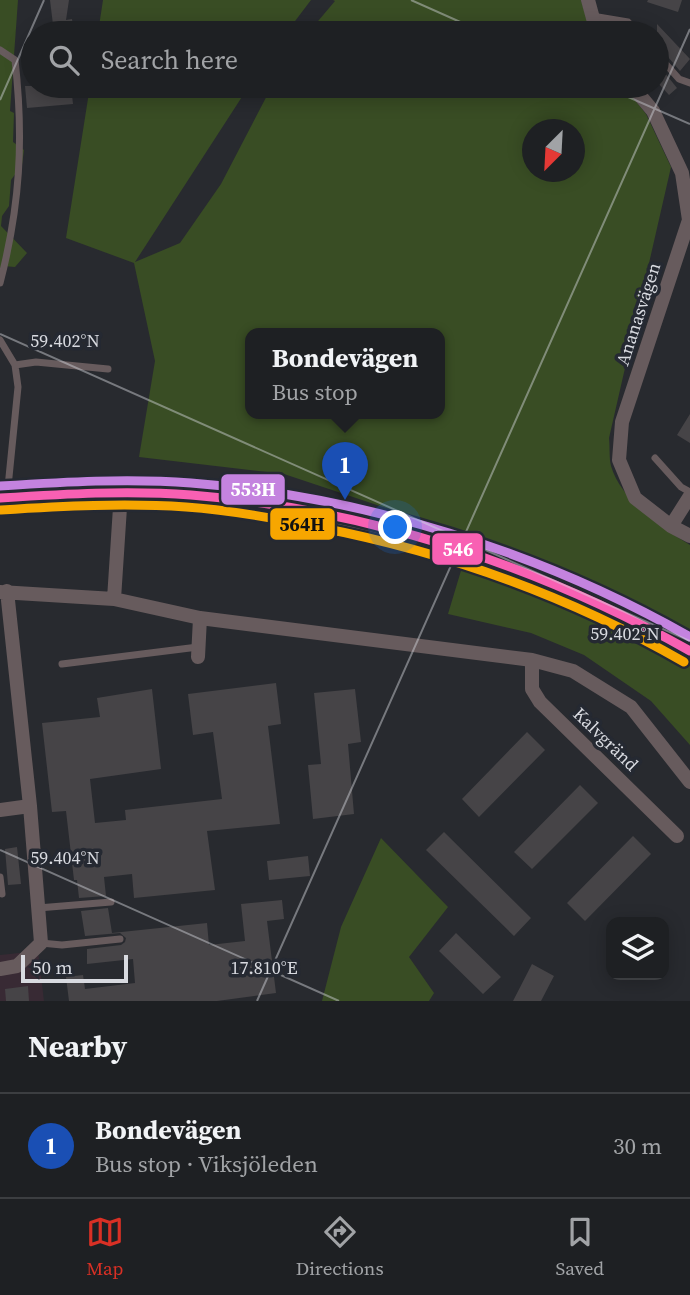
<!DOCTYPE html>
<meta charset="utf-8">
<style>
body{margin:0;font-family:"Source Serif 4",serif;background:#26282b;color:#f1f3f6}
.controls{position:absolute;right:21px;bottom:21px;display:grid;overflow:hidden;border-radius:14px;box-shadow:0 4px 18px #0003}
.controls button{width:63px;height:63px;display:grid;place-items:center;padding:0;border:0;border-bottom:2px solid #3c3e41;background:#1e2023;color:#f1f3f6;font:35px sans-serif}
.compass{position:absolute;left:522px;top:119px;width:63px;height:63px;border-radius:50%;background:#1e2023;box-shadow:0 4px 18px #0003;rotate:204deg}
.scale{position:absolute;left:21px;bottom:18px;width:107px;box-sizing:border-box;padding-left:7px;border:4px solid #d8dae0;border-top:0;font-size:19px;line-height:24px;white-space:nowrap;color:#d8dae0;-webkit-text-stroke:5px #252932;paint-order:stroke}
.you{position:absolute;left:396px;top:528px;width:24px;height:24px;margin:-18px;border:5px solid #fff;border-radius:50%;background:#1a73e8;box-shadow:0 0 0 10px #1a73e833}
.badge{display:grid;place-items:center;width:46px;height:46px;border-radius:50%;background:#d93025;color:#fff;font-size:23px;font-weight:700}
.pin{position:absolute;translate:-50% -58px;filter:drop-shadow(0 2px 4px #0008)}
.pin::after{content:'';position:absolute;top:37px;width:24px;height:21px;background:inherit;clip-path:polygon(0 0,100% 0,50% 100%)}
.popup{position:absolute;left:245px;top:328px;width:200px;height:91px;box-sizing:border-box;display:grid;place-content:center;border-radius:14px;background:#1e2023;filter:drop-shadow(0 2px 5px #0005);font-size:23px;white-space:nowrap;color:#a1a3a6}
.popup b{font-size:26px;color:#f1f3f6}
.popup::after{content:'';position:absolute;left:50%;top:100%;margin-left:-14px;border:14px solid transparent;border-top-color:#1e2023}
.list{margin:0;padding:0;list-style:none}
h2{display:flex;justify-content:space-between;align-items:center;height:91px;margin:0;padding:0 28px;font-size:30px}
h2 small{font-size:23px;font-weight:400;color:#a1a3a6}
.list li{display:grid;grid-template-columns:46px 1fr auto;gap:21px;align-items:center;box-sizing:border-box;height:105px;padding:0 28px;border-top:2px solid #3c3e41}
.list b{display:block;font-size:26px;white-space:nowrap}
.list p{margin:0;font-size:23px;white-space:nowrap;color:#a1a3a6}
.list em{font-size:23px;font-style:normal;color:#a1a3a6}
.icon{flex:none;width:38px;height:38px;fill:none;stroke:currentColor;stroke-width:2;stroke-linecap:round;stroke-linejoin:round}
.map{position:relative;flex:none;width:690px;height:1001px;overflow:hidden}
.search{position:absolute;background:#1e2023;box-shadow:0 4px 18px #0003;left:21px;right:21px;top:21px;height:77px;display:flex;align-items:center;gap:18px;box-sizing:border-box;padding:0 24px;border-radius:38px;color:#a1a3a6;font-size:26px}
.sheet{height:196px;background:#1e2023}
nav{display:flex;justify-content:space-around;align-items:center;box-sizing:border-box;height:98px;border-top:2px solid #3c3e41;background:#1e2023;font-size:19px;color:#a1a3a6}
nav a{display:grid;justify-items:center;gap:4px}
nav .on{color:#d93025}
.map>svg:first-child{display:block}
</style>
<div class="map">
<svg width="690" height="1001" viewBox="0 0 690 1001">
<rect width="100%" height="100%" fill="#282a2f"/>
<path fill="#382a34" d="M38,951L44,1001H0V955Z"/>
<path fill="#394d24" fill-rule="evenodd" d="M0,0H18L10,111L14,113L13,142L24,150L22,165L11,180L9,206L2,216L1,226L27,253L15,267L3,266L0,273Z
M103,0H311L286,33H98Z
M333,0H581L591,33H308L335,1Z
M90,86H249L135,262L180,243L221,184L272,86H624L646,114L671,167L609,438C610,447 609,458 611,466C621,500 662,528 690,545V633L634,603L515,551L284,474L139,457L155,361L134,263L66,238ZM532,130H574V172H532ZM250,334H440V414H250Z
M463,564L527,584L690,663V745L651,701L584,655L531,633L448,614Z
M381,838L448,907L409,957L434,993L429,1001H322L341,927Z"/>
<path fill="#464447" d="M50,0H69L66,20L72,19L74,33H54Z
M648,0H682L678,12L647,2Z
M657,24L690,59L680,71L662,50L657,48Z
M657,63L677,88L669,95L657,82Z
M25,86H71L73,104L27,108Z
M690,414V443L677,435Z
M276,683L281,724L268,726L280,824L207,831L215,890L134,898L132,874L104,877L106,896L79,898L77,880H74L66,811L52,812L42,723L100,717L97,698L152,689L161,769L90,779L95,823L126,820L125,810L222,799L213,732L193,735L188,694Z
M355,689L361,742L348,744L354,814L313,819L308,765L321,764L314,693Z
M527,732L545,750L479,817L462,799Z
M580,785L598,803L532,869L514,852Z
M444,832L531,918L514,936L426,850Z
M633,836L651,854L585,921L567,903Z
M17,847L21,884L8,885L5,849Z
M308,856L310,876L269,880L267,861Z
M282,900L284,919L267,921L276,993L217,1001H69L66,977L83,975L85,989L135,983L133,959L87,964V949L121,945L125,942L126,938L120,933L85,936L81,911L108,908L112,933L207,923L209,945L245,941L241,904Z
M456,933L501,977L483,994L439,951Z
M532,964L554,976L541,1001H513Z
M28,986L29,1001H6L5,989Z"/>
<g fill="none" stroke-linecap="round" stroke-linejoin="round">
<path stroke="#675b5d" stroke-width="7" d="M592,16L628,22L638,33
M0,50L15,60C24,140 20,206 0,283
M657,54L679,79L690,83
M0,340L15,365L18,387L7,497
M15,365L36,362L108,369
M655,458L681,487L690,492
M62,664L198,647
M0,877L2,894
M38,908L111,902
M41,943L62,945L120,939"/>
<path stroke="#675b5d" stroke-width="14" d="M588,0L597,33
M632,86L653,111L682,173L689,220L622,422L619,460L635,498L671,526L690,536
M671,526L690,496
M0,592L114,599L200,618L532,660L573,671L631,707L690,782
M114,599L121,492
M198,657L200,618
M532,660V689L540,702L677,836
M0,810L30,806
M0,969L17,966L41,943L30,806L7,591"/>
<path stroke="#6e5c5f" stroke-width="19" d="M0,498C58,494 117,491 175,494C216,496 256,503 297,510C432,534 572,579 690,651"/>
<g stroke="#252932" stroke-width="14">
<path id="bus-1" d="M0,498C64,494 128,490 191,495C366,509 538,565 690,651"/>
</g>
<g stroke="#252932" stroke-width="14">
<path id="bus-2" d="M1,510C63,506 125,503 186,507C230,510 274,518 317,527C447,552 569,596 684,662"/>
</g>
<g stroke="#252932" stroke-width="14">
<path id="bus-3" d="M0,486C64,482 128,478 191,483C363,496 541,552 690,637"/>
</g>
<use href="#bus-1" stroke="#f860b3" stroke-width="9"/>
<use href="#bus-2" stroke="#f7a600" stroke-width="9"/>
<use href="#bus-3" stroke="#c483df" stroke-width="9"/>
</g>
<path fill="none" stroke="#d8dae0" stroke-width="2" stroke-opacity="0.45" d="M411,0L485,33M603,86L690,124M0,100L44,0M0,334L690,641M0,850L339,1001M257,1001L690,29"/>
<g text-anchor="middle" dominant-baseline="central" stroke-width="7" stroke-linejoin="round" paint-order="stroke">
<g font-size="18" fill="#d8dae0" stroke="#252932">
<text transform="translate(638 314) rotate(-72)">Ananasvägen</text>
<text transform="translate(606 739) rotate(44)">Kalvgränd</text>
</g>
</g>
<g font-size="18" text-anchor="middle" fill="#d8dae0" stroke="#252932" stroke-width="7" stroke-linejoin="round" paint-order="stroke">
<text x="65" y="347">59.402°N</text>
<text x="625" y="640">59.402°N</text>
<text x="65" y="864">59.404°N</text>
<text x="264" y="974">17.810°E</text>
</g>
<g stroke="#252932" stroke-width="2.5">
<rect x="220" y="473" width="66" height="33" rx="7" fill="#c483df"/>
<rect x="269" y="507" width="67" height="34" rx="7" fill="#f7a600"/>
<rect x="431" y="532" width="53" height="34" rx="7" fill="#f860b3"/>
</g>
<g font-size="19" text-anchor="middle" font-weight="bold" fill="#fff">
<text x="253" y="496">553H</text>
<text x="458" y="556">546</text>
</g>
<g font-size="19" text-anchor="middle" font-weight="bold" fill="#111">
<text x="302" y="531">564H</text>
</g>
</svg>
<div class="controls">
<button><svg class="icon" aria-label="layers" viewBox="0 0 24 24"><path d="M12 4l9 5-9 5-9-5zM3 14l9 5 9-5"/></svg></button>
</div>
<svg class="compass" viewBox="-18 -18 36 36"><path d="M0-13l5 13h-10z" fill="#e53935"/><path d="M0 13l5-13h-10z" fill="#a1a3a6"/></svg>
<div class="scale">50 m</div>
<div class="you"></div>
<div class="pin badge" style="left:345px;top:500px;background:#1a4fb4">1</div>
<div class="popup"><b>Bondevägen</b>Bus stop</div>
<div class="search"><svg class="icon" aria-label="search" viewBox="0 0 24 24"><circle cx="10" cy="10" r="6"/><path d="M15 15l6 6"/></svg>Search here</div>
</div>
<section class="sheet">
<h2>Nearby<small></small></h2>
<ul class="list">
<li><span class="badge" style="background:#1a4fb4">1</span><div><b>Bondevägen</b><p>Bus stop · Viksjöleden</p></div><em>30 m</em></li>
</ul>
</section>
<nav>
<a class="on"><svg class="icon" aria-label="map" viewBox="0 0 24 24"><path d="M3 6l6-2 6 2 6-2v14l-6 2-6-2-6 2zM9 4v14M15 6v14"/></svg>Map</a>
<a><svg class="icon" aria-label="directions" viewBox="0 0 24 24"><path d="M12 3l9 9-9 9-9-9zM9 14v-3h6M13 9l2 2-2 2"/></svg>Directions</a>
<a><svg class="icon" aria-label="saved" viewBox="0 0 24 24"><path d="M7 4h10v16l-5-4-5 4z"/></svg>Saved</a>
</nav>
